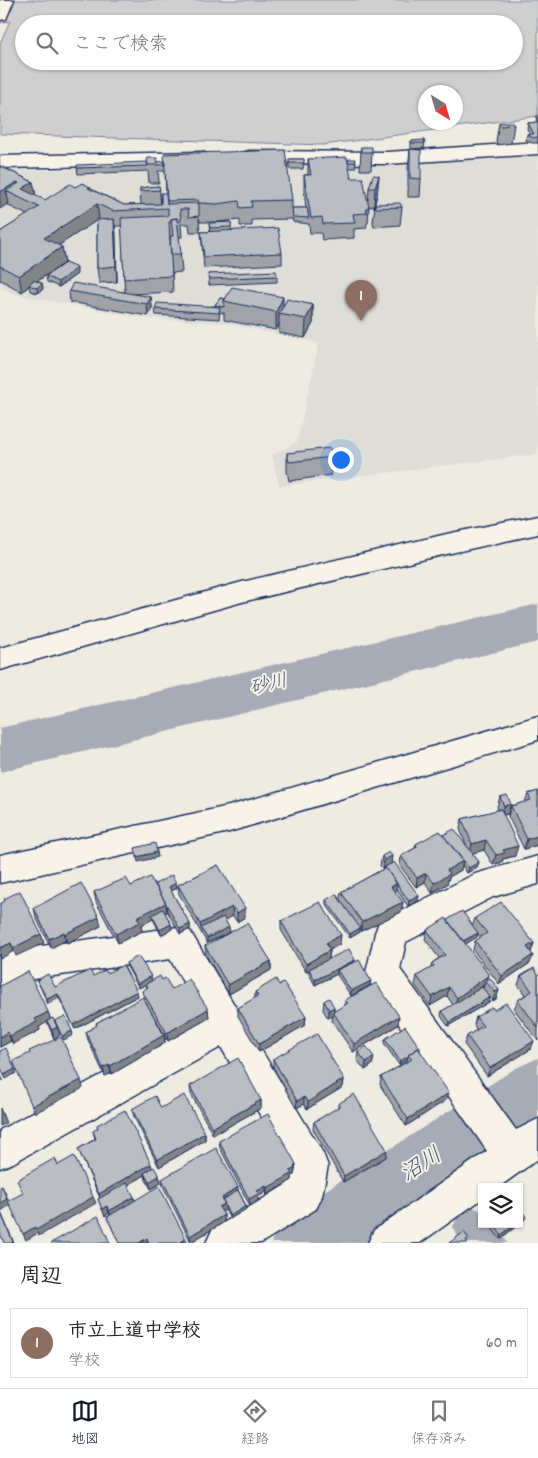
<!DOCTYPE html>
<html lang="ja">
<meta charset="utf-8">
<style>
body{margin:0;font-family:Dekko,"Klee One",sans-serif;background:#f2f2f2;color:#222}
.controls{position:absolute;right:15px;bottom:15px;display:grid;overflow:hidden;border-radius:0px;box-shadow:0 1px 4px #0004}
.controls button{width:45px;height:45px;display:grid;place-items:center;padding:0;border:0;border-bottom:1px solid #e0e0e0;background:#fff;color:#222;font:25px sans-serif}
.compass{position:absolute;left:418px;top:85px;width:45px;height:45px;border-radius:50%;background:#fff;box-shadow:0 1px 4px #0004;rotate:143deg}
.you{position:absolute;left:340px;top:459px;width:18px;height:18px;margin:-12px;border:4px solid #fff;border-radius:50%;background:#1a73e8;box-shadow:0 0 0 8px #1a73e833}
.badge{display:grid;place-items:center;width:32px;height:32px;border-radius:50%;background:#111827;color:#fff;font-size:16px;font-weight:700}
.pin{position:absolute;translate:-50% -41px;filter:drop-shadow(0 1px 2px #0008)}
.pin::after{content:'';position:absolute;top:26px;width:18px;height:15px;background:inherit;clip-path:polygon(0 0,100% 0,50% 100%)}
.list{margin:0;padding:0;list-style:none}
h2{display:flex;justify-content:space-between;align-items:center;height:65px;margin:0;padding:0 20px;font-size:21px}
h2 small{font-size:16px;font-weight:400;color:#767676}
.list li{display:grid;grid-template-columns:32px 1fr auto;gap:15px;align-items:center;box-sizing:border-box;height:70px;margin:0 10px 10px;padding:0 10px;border:1px solid #e0e0e0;border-radius:0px}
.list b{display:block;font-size:19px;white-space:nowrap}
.list p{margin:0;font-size:16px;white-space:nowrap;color:#767676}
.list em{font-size:16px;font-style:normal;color:#767676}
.icon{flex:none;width:28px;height:28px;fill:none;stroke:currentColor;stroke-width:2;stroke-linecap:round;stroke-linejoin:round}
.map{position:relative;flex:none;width:538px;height:1243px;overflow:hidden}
.search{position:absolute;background:#fff;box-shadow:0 1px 4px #0004;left:15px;right:15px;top:15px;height:55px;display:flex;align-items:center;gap:12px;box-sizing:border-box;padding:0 18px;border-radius:28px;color:#767676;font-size:19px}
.sheet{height:145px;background:#fff}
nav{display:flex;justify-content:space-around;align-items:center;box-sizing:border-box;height:70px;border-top:1px solid #e0e0e0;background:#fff;font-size:14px;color:#767676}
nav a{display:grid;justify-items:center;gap:2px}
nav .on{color:#111827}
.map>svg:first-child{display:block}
</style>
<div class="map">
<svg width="538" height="1243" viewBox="0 0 538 1243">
<rect width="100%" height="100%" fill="#eeebe2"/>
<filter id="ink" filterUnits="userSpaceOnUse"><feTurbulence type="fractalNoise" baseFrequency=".02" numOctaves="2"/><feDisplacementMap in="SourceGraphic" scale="10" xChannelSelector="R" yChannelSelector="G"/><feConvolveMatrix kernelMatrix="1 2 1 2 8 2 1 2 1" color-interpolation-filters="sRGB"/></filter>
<g filter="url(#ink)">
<path fill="#deddd8" d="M538,155V454L279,486L272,455L297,442L319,343L225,323L142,318L14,294L0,287V168L52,170L219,163L373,164L488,160Z"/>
<path fill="#cfcfcf" stroke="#757f96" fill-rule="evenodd" d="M0,0H538V116L323,145L0,134V43L10,21L0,23ZM24,24H514V61H24ZM426,92H456V122H426Z"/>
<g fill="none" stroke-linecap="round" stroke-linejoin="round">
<path fill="#a6abb5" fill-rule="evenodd" d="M423,1147C437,1153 441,1157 447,1171L442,1185L428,1190C414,1184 410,1180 404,1166L409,1152Z
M473,1207L482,1211V1224H497L507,1243H461L453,1227L459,1213Z"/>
<path fill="#a6abb5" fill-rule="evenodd" d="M538,604V642L0,772V728Z
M538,1058V1127L365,1243H271L281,1219L516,1068Z"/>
<g stroke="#1b2f5e" stroke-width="3">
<path id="minor" d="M0,0H14L6,19L0,20Z
M538,142V154L387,164L249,163L242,161L239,157L242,153L249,151L387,152Z
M201,152L208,154L211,158L208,162L201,164L0,168V156Z
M538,516V534L451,553L242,602L0,670V648L242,582L451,533Z
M538,716V740L229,832L0,883V855L229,806Z
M538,856V884L493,897L406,942L400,969L516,1130L538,1119V1159L499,1187H482V1199L420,1243H368L374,1230L487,1151L371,984L366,973L375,933L379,922L475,874Z
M178,927L190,931L323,1153L328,1166L322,1196L316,1209L261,1243H206L212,1230L287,1184L291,1169L221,1047L13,1163L0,1168V1130L204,1019L170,959L27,980L0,987V955L27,948Z"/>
</g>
<use href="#minor" fill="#f7f3e8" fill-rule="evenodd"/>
</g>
<path fill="#a0a3a7" stroke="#1b2f5e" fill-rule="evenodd" d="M537,116H538V143H532L526,140L527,134H530L527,129L528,123L536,122Z
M499,123L514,125L511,143L498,145L496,141Z
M411,141L425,143L424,148L411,149Z
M361,147L372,152L371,170H360Z
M410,149L421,179L420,197H408V168Z
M289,159H304L303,169H289Z
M308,159L356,162L355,168H349L351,178L368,200L369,188L379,176L377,194L374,207L369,206L368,223H367L366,228L354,229V238L322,240L321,233H310L309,224L293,222L292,218V219L252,220V226H240V220L218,222H200L199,218L200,232H190L189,224H181L182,237H179L182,272L172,273V271L173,292L132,294L151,297L152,308L148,316L70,302L69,291L125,292L124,279L122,226H115L117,282L99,283L97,268V220L59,245L62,247L65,263L36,282L42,283L43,289L38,293L30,291L29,286L22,292L1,280L0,281V232L27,215L9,206L0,166L33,182L36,196L45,200L75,187H90L91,189L124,205H141L140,188L159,186L161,204L166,193L165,171H158L159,183H149L148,171L78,174L77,168L157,162L292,200V208H306L304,190V175H308Z
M375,204L402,207L400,225L374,227L373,222Z
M231,222V230L282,253V264L204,268L201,232H210L209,223Z
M77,274L59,287L47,282L46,276Z
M208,274L277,276V282L209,285Z
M220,298L283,306L313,305V323L305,338L279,333V324L276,330L224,320V313L220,312L219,319L156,315L155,309L215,306V305Z
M287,453L332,457L331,475L289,481L287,472Z
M538,791V845L524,849L508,816L511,806L525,802L528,794Z
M500,797L511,804L508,814L503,815L515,856L503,859L502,862L493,865L484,850L472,853L479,862L477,867L467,873L462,865L461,870L449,877L447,884L432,893L425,882L416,887L400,866L401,856L415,848L416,844L443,835L467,847L460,829L462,819L498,810L497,807Z
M382,856L391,864L418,901L408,906L396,889L395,893L403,902L401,912L361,931L360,930V932L350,938L326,904V900L340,899L341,892L383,869L380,866Z
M218,865L245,917L237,922L233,916L225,920L230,932L207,943L179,894L178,885Z
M176,883L177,888L171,891L190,924V929L180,934L166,909L167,912L165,913L172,929L161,935L153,919L141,925L142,931L118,943L96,902L94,892L131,886Z
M34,908L101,926L67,943L66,940L51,948L36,917Z
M475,918L534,943L531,951L530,963L499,984L473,950L475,941L481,938L478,934L477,937L465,944L489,975L487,980L499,990L496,999L493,1001L490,998L489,1002L448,1026L441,1016L442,1011L453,1005L447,996L430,1006L415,985L417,976L431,968L432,963L439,958L425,939L427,930L447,920L473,925ZM484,985L483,988L478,990Z
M281,921L340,944L330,950L329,959L355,962L370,985L351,996L337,975V974L315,985L309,974V970L306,972L281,930Z
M205,946L271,961V970L229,994L206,955Z
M126,963L152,981L162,980L172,989L208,1009L209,1018L168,1041L155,1018L164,1035L165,1043L112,1074L111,1073L105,1076L88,1040L86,1032L97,1026L96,1023L144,998L142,991L147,988L146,984L139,988L127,967Z
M538,974V1041L514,1009L518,1000L525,995L518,985L521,976Z
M93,976L138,996L75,1029L59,998L48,1004L37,980L55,987Z
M279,985L306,1017L305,1025L259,1052L238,1016V1008L255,998V992Z
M0,986L48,1012L50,1019L60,1035L54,1039L47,1022L39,1027L40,1030L13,1044L11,1041L0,1047Z
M345,1000L398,1025L353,1052L332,1021L333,1016L328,1018L323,1010L324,1001L334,1007V1012L345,1005Z
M476,1017L531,1049L487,1076L464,1044L467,1036L477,1030L474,1025Z
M385,1039L420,1048V1051L446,1100L406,1126L380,1085L381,1077L407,1062V1060L399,1065L384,1043Z
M358,1052L374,1057L372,1065L365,1070L357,1060Z
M273,1059L344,1079L343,1087L307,1109L304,1104L296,1108L273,1067Z
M190,1086L261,1100V1108L213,1135L191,1094Z
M338,1104L386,1157L343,1182L313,1129L314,1122L338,1108Z
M161,1108L205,1133V1140L159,1167L134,1117L132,1109Z
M93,1131L152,1168L159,1176L161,1183L151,1189L146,1180L145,1175L128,1185L135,1200L187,1243H119L107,1217L110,1215L109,1213L105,1216L98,1199L100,1198L78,1149L95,1139Z
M219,1141L296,1164L294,1175L292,1177V1180L267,1195L266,1192L258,1197V1201L250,1206L220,1148Z
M162,1179L238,1190L246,1206V1209L230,1219L225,1210L222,1212L224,1215V1222L191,1242L163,1186Z
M493,1224H519L500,1239L491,1227Z"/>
<path fill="#828488" stroke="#1b2f5e" d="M379,176L377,194L374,207L375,188Z
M17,182L19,197L6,191L9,203L0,209V192Z
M33,182L36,197L22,189Z
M97,204L99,219L47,253L44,238Z
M114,219L116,234L117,282L116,266Z
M62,247L65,263L31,285H29V286L22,292L19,276Z
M77,268V274L59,287L58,282Z
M42,283L43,289L38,293L37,288Z
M151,297L152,308L148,316L147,304Z
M283,297V315L279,314V324L276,330V312Z
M313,305V323L305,338L306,319Z
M511,804L508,814L501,815L504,806Z
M538,836V845L524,849L527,839Z
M486,840L484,850L470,854L472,844Z
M518,846L515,856L503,859L502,862L493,865L496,855L503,850Z
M157,852L158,857L138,862L137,857Z
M392,856L391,865L383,870L384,860Z
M463,861L461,870L449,877L447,884L432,893L434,883L447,870Z
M479,862L477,867L467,873L469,868Z
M426,873L425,882L416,887L417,878Z
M176,883L177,888L170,892L169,887Z
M397,883L395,892L391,887Z
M419,896L418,901L408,906L409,901Z
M403,902L401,912L361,931L362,922Z
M166,903L167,912L154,919L152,915L153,919L141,925L142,931L118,943L116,934L137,917Z
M232,907L233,916L203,932L201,928L200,924Z
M245,908V917L237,922V913Z
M99,917L101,926L67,943L65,934Z
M171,924L172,929L161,935L160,930Z
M190,924V929L180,934V929Z
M229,927L230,932L207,943V938Z
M360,928V932L350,938V934Z
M64,932L66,940L51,948L49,939Z
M478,933L477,937L461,947L462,942Z
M41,934L44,943L16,956L13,948Z
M341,935L340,944L325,952L326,943Z
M11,943L14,951L0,959V948Z
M534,943L531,952L527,947Z
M330,950L329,959L306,972V964Z
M533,955L530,963L499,984L502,976Z
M355,960V965L337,970V974L315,985V980Z
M271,961V970L229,994L228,985Z
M489,975L486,982L485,981L484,985L454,1006L457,998Z
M151,976L152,981L139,988L138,984Z
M371,981L370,985L351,996V991Z
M449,987L447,996L430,1006L432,997Z
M499,990L496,999L493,1001L495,992Z
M137,991L138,996L75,1029L73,1025Z
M58,994L59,998L48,1004L47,999Z
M490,997L489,1002L448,1026L450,1022Z
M334,1007V1014L333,1012V1016L328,1018L329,1010Z
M208,1009L209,1018L168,1041L167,1033Z
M48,1012L51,1020L39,1027L40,1030L13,1044L10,1036L35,1019Z
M399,1016L398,1025L353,1052L354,1044Z
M306,1017L305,1025L259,1052V1044Z
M57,1027L60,1035L54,1039L52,1030Z
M72,1031L73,1035L64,1040L62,1036Z
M8,1032L11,1041L0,1047V1037Z
M164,1035L165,1043L112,1074L110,1066Z
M534,1041L531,1049L487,1076L490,1068Z
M408,1056L407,1060L399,1065L400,1061Z
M374,1057L372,1065L365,1070L366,1062Z
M109,1065L111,1073L105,1076L103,1068Z
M15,1069L16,1073L6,1079L4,1075Z
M0,1074L3,1080L0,1081Z
M344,1079L343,1087L307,1109L308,1102Z
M81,1080L83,1088L35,1113L32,1106Z
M449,1093L446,1100L406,1126L408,1119Z
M304,1097V1104L296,1108L297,1101Z
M261,1100V1108L213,1135L212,1128Z
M0,1108L6,1123L0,1126Z
M205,1133V1140L159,1167L157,1160Z
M387,1150L386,1157L343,1182L344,1176Z
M151,1164L153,1171L144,1173L145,1175L101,1201L99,1194Z
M296,1164L294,1175L292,1177V1180L267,1195V1188L290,1171Z
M159,1176L161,1183L151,1189L149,1182Z
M2,1186L5,1192L10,1205L1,1211L0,1210L14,1243H11L0,1211Z
M266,1186V1192L258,1197V1201L250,1206L249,1199L257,1191Z
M238,1187V1194L224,1204L222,1198Z
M93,1197L96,1203L39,1236L38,1233L26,1240L23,1234L35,1227Z
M134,1197L136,1204L112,1217L109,1211Z
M225,1204V1210L220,1214L219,1207Z
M107,1206L109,1213L105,1216L102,1209Z
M246,1206V1209L230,1219V1216Z
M224,1215V1222L191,1242L190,1236Z
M526,1217L524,1220L519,1224V1222Z
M516,1224H519L500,1239L501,1235Z
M147,1238L148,1243H139Z
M186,1239L187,1243H179Z"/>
<path fill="#babdc2" stroke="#1b2f5e" d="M512,122L514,125L501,126L499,123Z
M538,122V137L533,138L527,134H534L528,123Z
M424,140L425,143H412L411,141Z
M361,147H372V152H361Z
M410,149L421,150V179L410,178Z
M285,150L292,200L251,201L252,207L240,208L239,201L217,204L199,203L198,200L167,201L164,154Z
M347,157L351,178H363L369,208H366L367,213L353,214L355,223L323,224L322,217L311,218L304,175H311L308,159Z
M147,158H157L158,165H148Z
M289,159H304V163H289Z
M349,159H355L356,162H348Z
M165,161V165H158L157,162Z
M147,162L148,166L77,168V165Z
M0,166L33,182L22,189L45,200L70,184L75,187L82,183L90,187L88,188L124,205L161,204V193H166L167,204L199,203V216L189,217L188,209H180L181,221L177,222V218L171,219V222H169L172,276L124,279L121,218L168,216V208L113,211L97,204L44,238L62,247L19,276L0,266V232L39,207L6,191L19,183L17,182L0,192Z
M373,175L379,176L375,188H369Z
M159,186L160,190L140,191V188Z
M400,203L402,207L376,208L375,204Z
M292,208H307L309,218L293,217Z
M177,218L181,254H171L170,236H173L171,219Z
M114,219L116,266L97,268V220Z
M231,222V227L210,228L209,223Z
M278,228L282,253L204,257L201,232Z
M65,263L77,268L58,282L46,276Z
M276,271L277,276L209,279L208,274Z
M33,280L42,283L37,288L29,285Z
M73,283L151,297L147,304L69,291Z
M232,287L283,297L276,312L224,301Z
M220,298L225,299L224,301V307L215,305Z
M287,299L313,305L306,319L279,314Z
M157,303L220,307L219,313L155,309Z
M330,448L332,457L289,462L287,453Z
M538,791V836L527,839L511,806L531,800L528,794Z
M507,795L511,804L504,806L500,797Z
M501,809L518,846L503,850L505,853L496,855L486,840L472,844L462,819Z
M454,829L479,862L469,868L443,835Z
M440,831L463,861L447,870L450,874L434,883L426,873L417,878L401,856L417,847L416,844Z
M155,843L157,852L137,857L135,848Z
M389,852L392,856L384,860L382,856Z
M394,862L419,896L409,901L385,867Z
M218,865L245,908L237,913L232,907L200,924L178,885Z
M385,868L397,883L391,887L403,902L362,922L341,892Z
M172,875L176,883L169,887L190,924L180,929L155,884Z
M150,877L166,903L137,917L140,922L116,934L94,892L126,878L131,886Z
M81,883L99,917L65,934L64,932L49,939L34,908Z
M20,891L41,934L13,948L11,943L0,948V904L5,901L4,899Z
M336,894L360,928L350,934L326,900Z
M320,902L341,935L326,943L330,950L306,964L281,921Z
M501,902L534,943L527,947L533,955L502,976L475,941L487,933L475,918Z
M163,909L171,924L160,930L152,915Z
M462,911L478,933L463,941L447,920Z
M223,917L229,927L207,938L201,928Z
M446,918L489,975L457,998L449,987L432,997L417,976L434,966L432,963L445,955L427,930Z
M247,923L271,961L228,985L205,946Z
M349,949L355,960L315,980L309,969Z
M138,956L151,976L138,984L126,963Z
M359,960L371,981L351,991L337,970Z
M123,965L137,991L73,1025L58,994L47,999L37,980L48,974L55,987L90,970L93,976L105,970L107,973Z
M534,968L538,974V1028L518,1000L532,991L521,976Z
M28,971L48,1012L35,1019L37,1022L10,1036L8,1032L0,1037V986Z
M160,976L162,980L165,978L172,989L189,979L208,1009L167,1033L142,991L148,987L146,984Z
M490,978L499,990L495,992L485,981Z
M276,979L279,985L284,983L306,1017L259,1044L238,1008L258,996L255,992Z
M376,983L399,1016L354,1044L333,1012L348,1003L345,1000Z
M482,987L490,997L450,1022L442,1011Z
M143,997L164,1035L110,1066L109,1065L103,1068L86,1032L97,1025L96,1023Z
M329,998L334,1007L329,1010L324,1001Z
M506,1003L534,1041L490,1068L467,1036L483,1026L476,1017L492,1007L494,1010Z
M65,1016L72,1031L62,1036L55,1021Z
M53,1018L57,1027L52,1030L47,1021Z
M405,1026L420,1048L419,1049L418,1048L408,1055L409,1056L400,1061L385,1039Z
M317,1034L344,1079L308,1102L304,1097L297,1101L273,1059Z
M61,1037L81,1080L32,1106L13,1061L30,1053L29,1051Z
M366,1046L374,1057L366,1062L358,1052Z
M6,1048L15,1069L4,1075L0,1066V1051Z
M418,1048L449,1093L408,1119L381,1077L412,1059L408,1055Z
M238,1058L261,1100L212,1128L190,1086Z
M354,1094L387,1150L344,1176L314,1122L340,1106L338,1104Z
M184,1095L205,1133L157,1160L132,1109L155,1096L161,1108Z
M125,1110L151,1164L99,1194L78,1149L96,1139L93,1131L98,1128L97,1125Z
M268,1114L296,1164L294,1166L295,1168L290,1171L292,1174L267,1188L266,1186L257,1191L258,1194L249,1199L219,1141Z
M216,1148L238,1187L222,1198L225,1204L219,1207L224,1215L190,1236L162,1179Z
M74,1156L93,1197L36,1230L35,1227L23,1234L8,1201L23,1193L17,1180L55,1158L58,1165Z
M154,1167L159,1176L149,1182L144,1173Z
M127,1183L134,1197L109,1211L107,1206L102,1209L98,1199Z
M2,1186L7,1199L0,1203V1187Z
M159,1186L186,1239L179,1243H149L147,1238L139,1243H119L107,1217Z
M238,1190L246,1206L230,1216L225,1206L223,1200Z
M519,1207L526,1217L519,1222Z
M0,1211L13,1242L11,1243H4L0,1233Z
M98,1216L110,1243H51Z
M494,1224H516L501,1235Z
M464,1232L469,1239L466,1240L468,1243H449Z"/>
</g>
<g text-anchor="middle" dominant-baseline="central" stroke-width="4" stroke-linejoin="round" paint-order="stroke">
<g font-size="19" font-style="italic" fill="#455478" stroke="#f7f3e8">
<text transform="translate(269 686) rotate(-13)">砂川</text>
</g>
<g font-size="22" font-style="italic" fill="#455478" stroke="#f7f3e8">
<text transform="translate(422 1166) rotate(-33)">沼川</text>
</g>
</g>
</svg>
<div class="controls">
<button><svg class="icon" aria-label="layers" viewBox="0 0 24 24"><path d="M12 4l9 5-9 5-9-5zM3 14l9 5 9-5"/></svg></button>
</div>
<svg class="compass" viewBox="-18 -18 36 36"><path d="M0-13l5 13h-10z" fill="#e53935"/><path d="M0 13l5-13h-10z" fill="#767676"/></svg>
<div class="you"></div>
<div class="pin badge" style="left:361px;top:321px;background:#8d6e63">1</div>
<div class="search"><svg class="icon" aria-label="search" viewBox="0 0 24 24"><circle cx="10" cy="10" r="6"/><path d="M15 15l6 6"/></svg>ここで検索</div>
</div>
<section class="sheet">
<h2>周辺<small></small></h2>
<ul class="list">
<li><span class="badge" style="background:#8d6e63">1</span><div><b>市立上道中学校</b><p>学校</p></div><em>60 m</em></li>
</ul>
</section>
<nav>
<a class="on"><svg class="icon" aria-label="map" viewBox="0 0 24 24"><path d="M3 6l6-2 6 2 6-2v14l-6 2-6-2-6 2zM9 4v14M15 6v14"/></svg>地図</a>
<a><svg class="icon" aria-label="directions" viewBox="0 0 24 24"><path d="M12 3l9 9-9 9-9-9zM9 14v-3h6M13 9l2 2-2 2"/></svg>経路</a>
<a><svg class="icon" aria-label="saved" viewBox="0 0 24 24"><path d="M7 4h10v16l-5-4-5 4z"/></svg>保存済み</a>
</nav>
